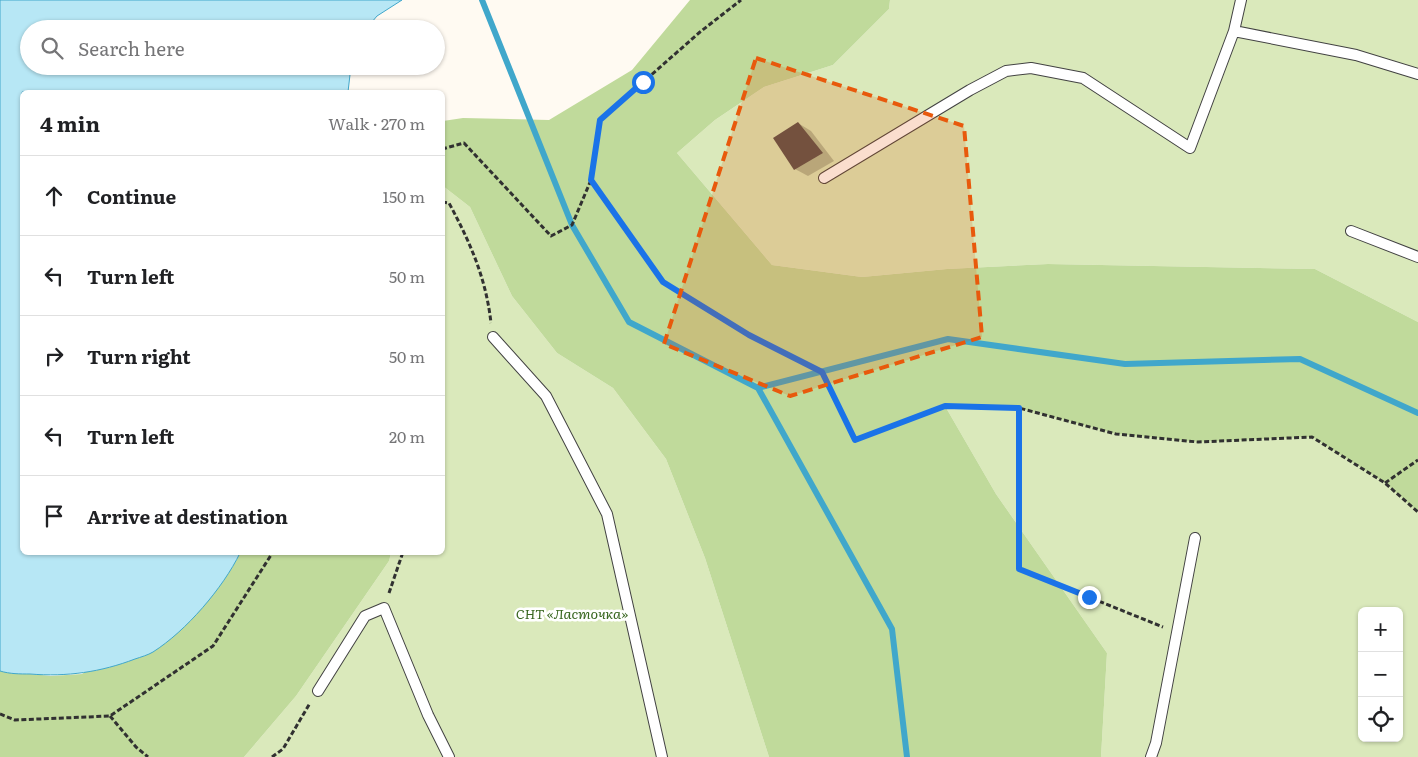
<!DOCTYPE html>
<meta charset="utf-8">
<style>
body{margin:0;font-family:Literata,serif;background:#f2f2f2;color:#202124}
.controls{position:absolute;right:15px;bottom:15px;display:grid;overflow:hidden;border-radius:8px;box-shadow:0 1px 4px #0004}
.controls button{width:45px;height:45px;display:grid;place-items:center;padding:0;border:0;border-bottom:1px solid #e0e0e0;background:#fff;color:#202124;font:25px sans-serif}
.stop{position:absolute;width:15px;height:15px;margin:-11px;border:4px solid #1a73e8;border-radius:50%;background:#fff}
.stop.end{background:#1a73e8;border-color:#fff;box-shadow:0 1px 5px #0008}
.list{margin:0;padding:0;list-style:none}
h2{display:flex;justify-content:space-between;align-items:center;height:65px;margin:0;padding:0 20px;font-size:21px}
h2 small{font-size:16px;font-weight:400;color:#757577}
.list li{display:grid;grid-template-columns:32px 1fr auto;gap:15px;align-items:center;box-sizing:border-box;height:80px;padding:0 20px;border-top:1px solid #e0e0e0}
.list b{display:block;font-size:19px;white-space:nowrap}
.list em{font-size:16px;font-style:normal;color:#757577}
.icon{flex:none;width:28px;height:28px;fill:none;stroke:currentColor;stroke-width:2;stroke-linecap:round;stroke-linejoin:round}
.map{position:relative;flex:none;width:1418px;height:757px;overflow:hidden}
.search{position:absolute;background:#fff;box-shadow:0 1px 4px #0004;left:20px;top:20px;width:425px;height:55px;display:flex;align-items:center;gap:12px;box-sizing:border-box;padding:0 18px;border-radius:28px;color:#757577;font-size:19px}
.panel{position:absolute;background:#fff;box-shadow:0 1px 4px #0004;left:20px;top:90px;width:425px;height:465px;border-radius:8px}
.map>svg:first-child{display:block}
</style>
<div class="map">
<svg width="1418" height="757" viewBox="0 0 1418 757">
<rect width="100%" height="100%" fill="#fffaf2"/>
<path fill="#dae9bb" fill-rule="evenodd" d="M890,0H1418V322L1315,269L1048,264L947,269L862,277L772,265L677,153L715,120L764,87L833,65L889,9Z
M443,186L470,207L512,296L557,353L613,388L666,459L705,558L769,757H244L296,696L389,561L391,553L442,552Z
M945,406L1019,408L1116,434L1198,442L1312,437L1385,483L1418,512V757H1101L1107,653L996,494ZM1362,611H1399V738H1362Z"/>
<path fill="#c0da9b" d="M690,0H890L889,9L833,65L764,87L715,120L677,153L772,265L862,277L947,269L1048,264L1315,269L1418,322V512L1385,483L1312,437L1198,442L1116,434L1019,408L945,406L996,494L1107,653L1101,757H769L705,558L666,459L613,388L557,353L512,296L470,207L443,186V121L463,118L549,120L632,70Z
M240,553H391L389,561L296,696L244,757H0V671L51,676L82,674L235,562Z"/>
<path fill="#b7e7f5" stroke="#40a7cb" d="M0,0H402L377,16L366,29H29V66H351L348,92H22V552L240,553C223,588 186,631 153,652C148,655 141,657 135,659C101,672 67,677 30,674C20,674 10,674 0,671Z"/>
<path fill="#0003" d="M798,123L811,131L834,161L808,176L795,169Z"/>
<g fill="none" stroke-linecap="round" stroke-linejoin="round">
<path stroke="#40a7cb" stroke-width="6" d="M482,0L572,225L629,322L758,388L892,629L907,757
M758,388L948,339L1125,364L1300,359L1418,413"/>
</g>
<path fill="#584f4c" d="M798,122L823,153L794,170L773,138Z"/>
<g fill="none" stroke-linecap="round" stroke-linejoin="round">
<g stroke="#424242" stroke-width="12">
<path id="service" d="M1234,31L1356,55L1418,74
M824,178L970,90L1006,71L1031,68L1083,78L1190,148L1234,31L1241,0
M1351,231L1418,257
M493,337L546,396L607,514L662,757
M318,691L365,616L384,608L428,715L449,757
M1151,757L1156,743L1195,538"/>
</g>
<path stroke="#313131" stroke-width="3" stroke-dasharray="5 2.5" stroke-linecap="butt" d="M442,149L464,143L551,236L572,225L591,180L600,120L700,32L741,0
M591,180L663,282L749,335L822,372L855,440L945,406L1019,408L1116,434L1198,442L1312,437L1385,483L1418,512
M442,202L449,203C470,242 486,278 491,323
M1019,408V569L1163,627
M1385,483L1418,460
M389,593L403,552
M0,714L15,720L110,716L213,646L273,552
M110,716L136,747L148,757
M272,757L283,749L310,703"/>
<use href="#service" stroke="#fff" stroke-width="10"/>
</g>
<g fill="none" stroke-linecap="round" stroke-linejoin="round">
<path stroke="#1a73e8" stroke-width="6" d="M643,82L600,120L591,180L663,282L749,335L822,372L855,440L945,406L1019,408V569L1089,597"/>
</g>
<path fill="#e8590c" fill-opacity="0.2" stroke="#e8590c" stroke-width="4" stroke-dasharray="10 6" stroke-linejoin="round" d="M756,58L964,126L982,337L790,396L664,344Z"/>
<g text-anchor="middle" dominant-baseline="central" stroke-width="5" stroke-linejoin="round" paint-order="stroke">
<g font-size="14" font-style="italic" fill="#396720" stroke="#fff">
<text x="572" y="613">СНТ «Ласточка»</text>
</g>
</g>
</svg>
<div class="controls">
<button>+</button>
<button>−</button>
<button><svg class="icon" aria-label="locate" viewBox="0 0 24 24"><circle cx="12" cy="12" r="6"/><path d="M12 2v4M12 18v4M2 12h4M18 12h4"/></svg></button>
</div>
<div class="stop" style="left:643px;top:82px"></div>
<div class="stop end" style="left:1089px;top:597px"></div>
<div class="search"><svg class="icon" aria-label="search" viewBox="0 0 24 24"><circle cx="10" cy="10" r="6"/><path d="M15 15l6 6"/></svg>Search here</div>
<section class="panel">
<h2>4 min<small>Walk · 270 m</small></h2>
<ul class="list">
<li><svg class="icon" aria-label="ahead" viewBox="0 0 24 24"><path d="M12 20V5M6 11l6-6 6 6"/></svg><div><b>Continue</b></div><em>150 m</em></li>
<li><svg class="icon" aria-label="left" viewBox="0 0 24 24"><path d="M17 20v-9H6M10 6l-5 5 5 5"/></svg><div><b>Turn left</b></div><em>50 m</em></li>
<li><svg class="icon" aria-label="right" viewBox="0 0 24 24"><path d="M7 20v-9h11M14 6l5 5-5 5"/></svg><div><b>Turn right</b></div><em>50 m</em></li>
<li><svg class="icon" aria-label="left" viewBox="0 0 24 24"><path d="M17 20v-9H6M10 6l-5 5 5 5"/></svg><div><b>Turn left</b></div><em>20 m</em></li>
<li><svg class="icon" aria-label="arrive" viewBox="0 0 24 24"><path d="M6 21V4h12l-3 4 3 4H6"/></svg><div><b>Arrive at destination</b></div></li>
</ul>
</section>
</div>
